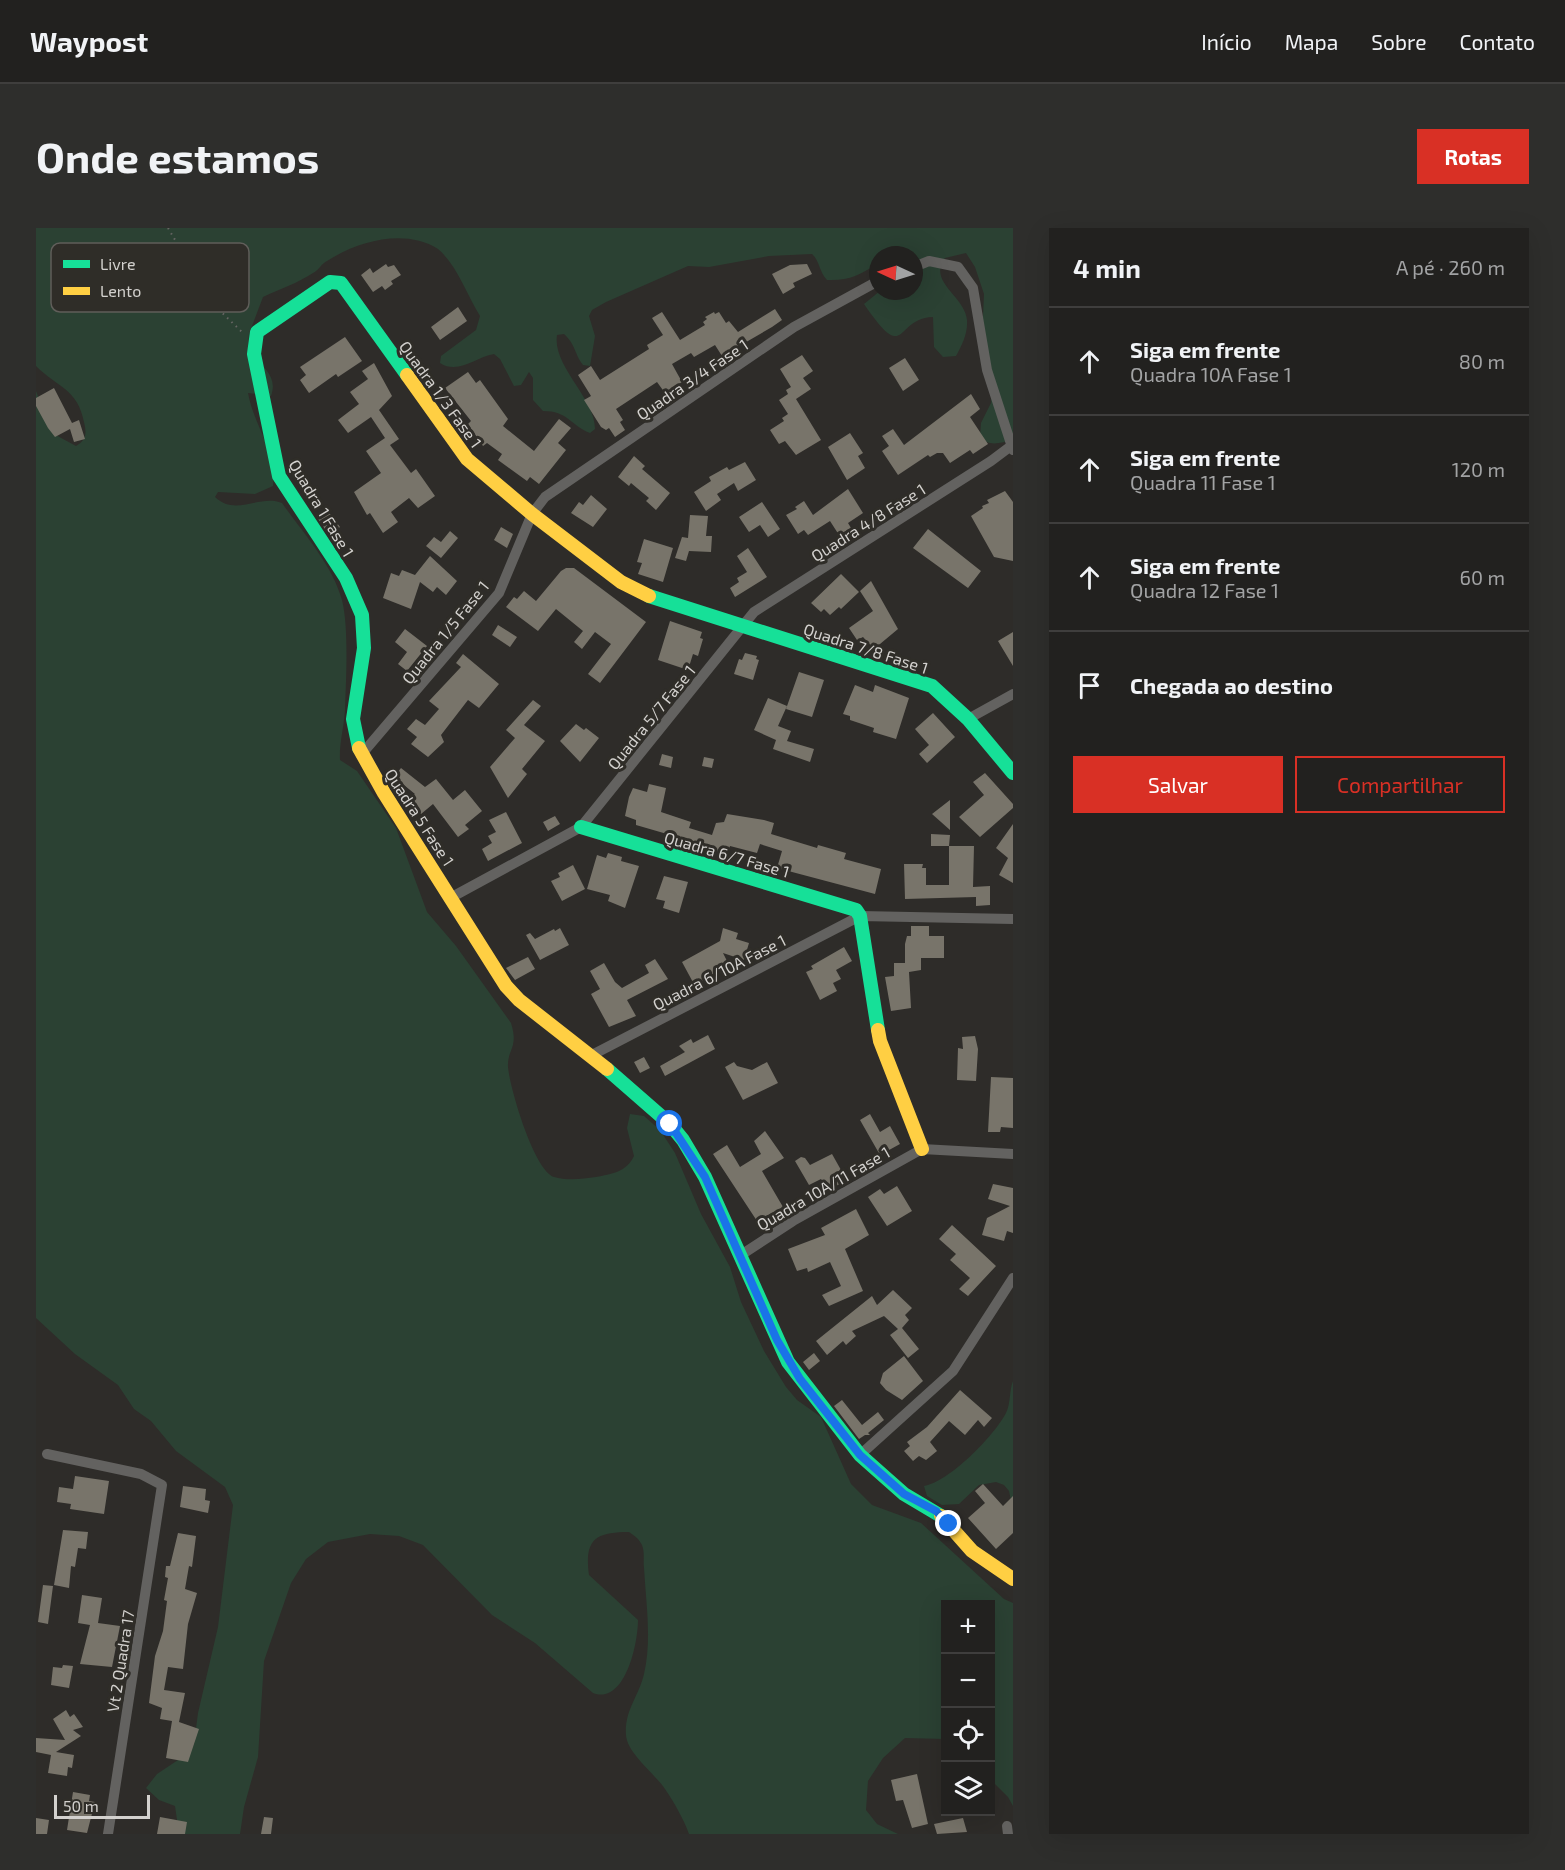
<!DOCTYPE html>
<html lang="pt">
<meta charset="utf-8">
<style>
body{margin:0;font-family:"Exo 2",sans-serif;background:#2e2e2c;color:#f1f3f6}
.controls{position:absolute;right:18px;bottom:18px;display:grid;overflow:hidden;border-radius:0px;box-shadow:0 6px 24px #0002}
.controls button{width:54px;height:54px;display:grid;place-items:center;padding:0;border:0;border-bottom:2px solid #3f3e3d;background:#22211f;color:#f1f3f6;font:30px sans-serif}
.compass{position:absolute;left:833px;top:18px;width:54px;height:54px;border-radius:50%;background:#22211f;box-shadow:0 6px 24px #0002;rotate:274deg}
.scale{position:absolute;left:18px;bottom:15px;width:96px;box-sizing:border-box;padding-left:6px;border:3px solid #d3d1ce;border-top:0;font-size:16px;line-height:21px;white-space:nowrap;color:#d3d1ce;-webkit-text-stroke:4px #2f2d28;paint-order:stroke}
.stop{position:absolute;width:18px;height:18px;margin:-14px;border:4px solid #1a73e8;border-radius:50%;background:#fff}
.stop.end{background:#1a73e8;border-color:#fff;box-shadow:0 2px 6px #0008}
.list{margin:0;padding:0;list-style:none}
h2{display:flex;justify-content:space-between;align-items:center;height:78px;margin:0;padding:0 24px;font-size:26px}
h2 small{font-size:20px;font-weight:400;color:#a2a3a4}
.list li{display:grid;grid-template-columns:39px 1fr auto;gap:18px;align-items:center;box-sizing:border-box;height:108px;padding:0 24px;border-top:2px solid #3f3e3d}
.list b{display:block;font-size:22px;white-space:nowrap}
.list p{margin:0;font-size:20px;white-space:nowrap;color:#a2a3a4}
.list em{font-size:20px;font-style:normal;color:#a2a3a4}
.actions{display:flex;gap:12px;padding:18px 24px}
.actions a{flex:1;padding:14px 0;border:2px solid #d93025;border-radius:0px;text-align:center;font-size:21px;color:#d93025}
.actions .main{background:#d93025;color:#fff}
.icon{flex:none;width:33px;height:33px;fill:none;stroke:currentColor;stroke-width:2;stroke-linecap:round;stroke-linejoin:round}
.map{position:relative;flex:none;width:977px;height:1606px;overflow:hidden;border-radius:0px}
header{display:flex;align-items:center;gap:36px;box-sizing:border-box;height:84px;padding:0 30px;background:#22211f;border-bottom:2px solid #3f3e3d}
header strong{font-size:28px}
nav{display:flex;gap:33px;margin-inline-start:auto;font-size:21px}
.intro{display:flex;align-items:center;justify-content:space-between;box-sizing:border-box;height:144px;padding:0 36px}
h1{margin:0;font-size:42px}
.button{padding:15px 27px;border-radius:0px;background:#d93025;color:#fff;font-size:21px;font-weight:700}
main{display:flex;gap:36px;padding:0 36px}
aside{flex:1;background:#22211f;border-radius:0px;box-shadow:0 6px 24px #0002}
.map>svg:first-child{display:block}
</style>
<header>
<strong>Waypost</strong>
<nav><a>Início</a><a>Mapa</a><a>Sobre</a><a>Contato</a></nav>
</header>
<div class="intro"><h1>Onde estamos</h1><a class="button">Rotas</a></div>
<main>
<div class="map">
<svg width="977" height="1606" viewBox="0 0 977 1606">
<rect width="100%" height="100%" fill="#2e2c29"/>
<path fill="#2b4133" d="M0,0H977V212C965,214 954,220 944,209L945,195L955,175L956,159L946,112L948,66L939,39L930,25L909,30C891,54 929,68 931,92C932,105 926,117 920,128L907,129L898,119L897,89C858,90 871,139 828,76L844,63H878V27H868L865,23L842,27V35C825,47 812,53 791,52C783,44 784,33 776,26L733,28L673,39L652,38L570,74L556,82L553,88L559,108L554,138L547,137C538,125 540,117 528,106L521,107C516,138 559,170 559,201L554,205C534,197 532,183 507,183L497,172V150L493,144L485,157L478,158L464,131L458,126C439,129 423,147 404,135L405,128L440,102L444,88C431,67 421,37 402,21C369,0 322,13 291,33C285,36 283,42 277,45C262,55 244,61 227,69L213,106L212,121C223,137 243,146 235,168L212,165C218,198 241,224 237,258L219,266L182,264L179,269C200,289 223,266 246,275C267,305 296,336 306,372C313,400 310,452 309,482C308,500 303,515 304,532L321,543L360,600L391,684L420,718L475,795C483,820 471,821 472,839C474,861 498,942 518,949C531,953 547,951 560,949C575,946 591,944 598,928L591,900L594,886L608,888L624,902L639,925L665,986L694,1039L705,1074L728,1123L750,1159L761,1172L785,1189L815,1256L836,1277L885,1295L968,1371L977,1375V1578L972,1569L955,1552L954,1376H909V1511L869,1510L847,1530L832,1553L830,1582L841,1596L862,1606H653C647,1590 639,1576 629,1561C618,1545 591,1525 590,1507C588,1483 603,1468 608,1446C616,1412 610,1375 608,1340C607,1332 609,1325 606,1317C603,1311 599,1308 593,1304C560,1304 548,1311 553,1347L602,1392C602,1416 589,1477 557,1465L499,1415L456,1387L387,1317L363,1308L334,1306L292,1314L270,1331L255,1355L228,1433L222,1529L208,1579L204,1606H143L139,1578L123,1572L110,1560L121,1546L154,1524L158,1516L162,1485L182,1399L197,1277L189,1259L140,1223L115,1193L98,1181L82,1157L39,1126L0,1090V163L16,205L40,218C50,212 51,206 48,194C41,160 22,160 0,138Z
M977,1153V1282L973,1263L968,1257L960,1254L943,1257L923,1276L906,1277L891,1268L888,1258C913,1254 958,1208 970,1185C975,1175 973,1163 977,1153Z"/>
<path fill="#78746a" d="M350,36L352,39L358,37L365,47L355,53L357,56L349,62L346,58L337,64L325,47L334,40L337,45Z
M771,36L776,46L757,55L759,59L747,66L736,46L754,37Z
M422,79L431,93L404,112L395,99Z
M739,81L746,92L736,99L686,128L679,117L658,129L655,125L636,136L646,154L629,165L621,154L580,181L587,192L584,194L589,202L579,209L573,200L570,202L565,199L548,172L555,168L542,147L555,138L564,152L613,121L611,117L627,107L616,90L626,84L644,112L669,97L667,94L671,91L669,89L678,84L679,86L683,84L690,95L693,93L702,104Z
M309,109L326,133L302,149L300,146L273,165L264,152L270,147L264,139Z
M766,127L777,143L767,150L775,161L760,171L785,212L760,227L749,213L743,216L734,202L748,193L746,190L752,186L743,172L752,166L750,162L755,159L744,141Z
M869,130L883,152L867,163L853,140Z
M338,135L356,168L343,182L363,211L354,217L375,245L380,241L399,268L382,280L373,270L355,284L362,294L347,305L334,285L331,287L318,264L345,245L330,223L349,210L335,189L312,205L302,192L323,176L314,164L332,151L326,143Z
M432,144L440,155L444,152L472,191L467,198L498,223L523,191L535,200L522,215L530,222L503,256L494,249L491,253L462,232L466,226L451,215L447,218L434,199L432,196L435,193L409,160Z
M18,160L36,195L43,192L49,211L38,214L34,201L19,209L12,200L0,178V170Z
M935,166L944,181L934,189L952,216L937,226L934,222L914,235L907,225H901L894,229L892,227L862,247L846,223L853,218L846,208L857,201L868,217Z
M814,205L827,225L822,228L829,240L811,252L792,219Z
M598,228L609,238L606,241L634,265L620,282L610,273L613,270L595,255L593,258L582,249Z
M709,234L720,252L702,263L698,255L681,266L685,272L670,283L658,264L675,253L673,249L691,239L693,242Z
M812,261L827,285L812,295L815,300L803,307L794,293L772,307L768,302L762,306L750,287L761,281L759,279L768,273L777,287Z
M969,263L977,274V333L958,329L935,288L947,280L946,278L953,275L951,272Z
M555,267L571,281L557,299L535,285L543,274L547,277Z
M726,274L744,301L732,309L724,297L713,304L703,289Z
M291,282L304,299L293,307L281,289Z
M654,287L672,288L670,308H676L675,324L653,323L650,333L639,330L646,309L652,310Z
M465,299L477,306L471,320L458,312Z
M892,301L945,343L932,360L877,320Z
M414,303L422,310L405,330L390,318L398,309L405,314Z
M608,311L637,320L627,354L602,346L606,335L601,334Z
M712,320L731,349L699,369L694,360L703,354L701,350L711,344L701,328Z
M394,328L421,353L410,367L401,359L397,364L384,354L375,381L347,370L355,345L363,348L366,342L379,347Z
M530,340H538L610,394L564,455L552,446L575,416L559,404L546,421L538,414L547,403L520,381L502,403L470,379L478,369L481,371L488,363L500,373L525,343Z
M805,346L823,364L805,381L803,379L794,387L788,381L785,384L775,375Z
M835,353L862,401L838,421L827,409L821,412L813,400L837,383L824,363Z
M634,393L666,404L664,410L667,411L662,428L657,426L652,442L622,432Z
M462,397L481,409L474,419L456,407Z
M369,401L391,418L371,443L362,436L371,424L359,414Z
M977,404V438L962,413Z
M709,425L721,428L720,431L723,432L717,452L698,446L703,431L706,432Z
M427,426L463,456L443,480L432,472L405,507L408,514L392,529L375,516L381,509L371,501L380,491L389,497L403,481L393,473L425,439L420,435Z
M763,444L788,452L776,489L750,481Z
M819,457L837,464L839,457L873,470L860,511L837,504L838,500L814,492V488L807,486Z
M732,470L751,478L742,498L755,503L751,513L778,521L774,534L737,521L740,512L718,502Z
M497,472L505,478L488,497L509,513L486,541L491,546L472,570L454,539L479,510L470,502Z
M897,485L919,509L891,535L883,526L893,517L879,501Z
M540,496L548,502L550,500L563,510L544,534L524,513Z
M626,526L637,529L635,540L623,537Z
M668,529L678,531L676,540L666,538Z
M365,540L389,559L400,551L417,572L429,562L446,583L429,597L433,601L422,609L397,576L385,586L380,583L371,571L379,566L358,549Z
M949,545L977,576V580L944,609L923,589L948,567L937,554Z
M613,556L630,560L625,584L655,594L653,600L676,607L680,595L688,594L691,586L728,592L738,595L735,606L781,620L782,617L810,625L808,631L845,641L839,666L741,640L746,623L724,616L721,625L694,618L691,628L678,624L679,621L642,614L631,606L600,597V592L589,588L593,569L597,560L611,564Z
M914,572V602L896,586Z
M470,584L486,615L452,633L446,621L456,615L452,608L460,604L453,592Z
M519,588L524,596L512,603L507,594Z
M977,596V655L963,647L972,630L960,620Z
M895,606L914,607L913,618H938L937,659L954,658V677L940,678V669L869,671L868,636H887L886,640H890V657H913V618H895Z
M572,625L586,629L585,633L603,638L589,680L572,673L574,667L551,661L561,627L570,630Z
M537,637L549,661L526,673L515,653L524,649L522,645Z
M628,648L652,654L643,685L627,680L629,673L620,671Z
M875,698H893V708H908V730H885V742L873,744L875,780L855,783L849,749L858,748V735H869V716L871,708H875Z
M524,700L533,717L504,732L490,707L494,705L499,711L518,701L519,703Z
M687,700L702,705L700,711L713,715L708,732L687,725L694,739L659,758L646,734L684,713Z
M808,719L816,733L800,742L805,751L797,755L801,763L784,772L770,744L777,741L775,738Z
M492,729L499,741L479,752L470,740Z
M619,731L632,751L591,772L600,788L573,799L555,766L564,761L554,743L568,735L579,754L586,760L613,745L609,737Z
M672,807L679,821L629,848L624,838L649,824L643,818L655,811L657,815Z
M939,808L942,821L940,853L921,852L922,820L927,821L926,809Z
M608,829L614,840L604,845L598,834Z
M698,834L701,838L716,842L731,834L742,855L707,872L689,839Z
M955,849L977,850V900L965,899L964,904H952Z
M834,886L844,904L854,898L864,916L844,927L824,892Z
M729,903L748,930L726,943L747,979L721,993L677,926L691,917L704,939L725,926L718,913Z
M796,926L805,942L802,944L807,954L793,962L785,951L773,957L759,933L765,929L769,930L774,937Z
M957,956L977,960V1005L971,1003L968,1013L946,1007L951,990L974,978L952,971Z
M861,958L876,983L851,998L832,969L844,961L848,966Z
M820,981L833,1007L809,1021L827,1063L793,1078L786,1067L805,1058L794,1034L772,1044L771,1040L761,1043L752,1021L789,1007L785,1000Z
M916,997L960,1038L932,1068L923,1061L934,1050L914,1032L920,1026L903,1011Z
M857,1062L876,1080L869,1087L873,1092L866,1100L883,1121L872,1130L854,1107L862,1101L848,1088L816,1103L820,1108L810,1117L807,1113L791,1127L780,1113L836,1068L841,1077Z
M778,1125L784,1133L773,1142L767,1134Z
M868,1128L887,1153L866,1172L850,1162L844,1155L847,1145Z
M924,1162L956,1190L948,1199L942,1192L929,1207L913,1193L894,1214L901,1223L890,1232L883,1228L877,1233L868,1223L874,1218L871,1214L891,1199Z
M806,1172L826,1197L842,1184L848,1192L832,1205L834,1207H829L823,1211L798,1178Z
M39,1248L73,1253L68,1286L34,1281L35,1276L21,1274L23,1259L37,1261Z
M947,1256L967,1278L977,1268V1305L960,1321L932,1290L949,1275L939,1263Z
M147,1258L170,1261L169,1272L174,1273L172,1285L144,1279Z
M27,1302L52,1304L50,1321L42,1320L39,1339L35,1338L33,1360L18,1357Z
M142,1305L160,1308L156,1339L153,1338L149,1361L161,1365L152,1396L147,1441L132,1439L128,1462L149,1465L143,1494L163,1501L152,1534L130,1530L136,1493L124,1491L126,1480L113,1475L119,1428L127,1403L131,1373L128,1372L132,1350L129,1349L130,1338H134Z
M7,1357L17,1358L12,1396L2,1394Z
M46,1367L66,1370L62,1395L84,1398L76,1439L44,1436L54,1397L42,1395Z
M27,1437L37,1438L33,1460L15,1457L17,1439L26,1440Z
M30,1482L34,1489L38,1486L47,1499L37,1502L45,1508L20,1524L38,1527L36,1540L32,1539L31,1548L12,1545L15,1527L0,1524V1510L29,1512L17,1491Z
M881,1546L892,1596L876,1600L867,1572L860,1573L855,1552Z
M37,1564L54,1567L53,1573L59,1574L51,1605L31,1602Z
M124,1589L151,1594L149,1606H121Z
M228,1589L237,1590L235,1606H225Z
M0,1590L13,1592L11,1606H0Z
M927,1590L931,1604L901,1606L898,1596Z"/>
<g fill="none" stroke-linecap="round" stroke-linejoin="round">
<path stroke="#676664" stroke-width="2" stroke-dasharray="1.5 4.5" stroke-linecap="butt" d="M132,0L177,76L207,105"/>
<path stroke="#636260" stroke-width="10" d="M878,39L893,33L922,39L937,60L951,142L977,222
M932,491L977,466
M325,527L463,365L496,286L509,269L758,99L842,53
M416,669L545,599L718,384L955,233L975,218
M556,827L824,688L977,691
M705,1027L757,993L886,921L977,926
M11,1226L105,1246L126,1257L72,1606
M824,1227L917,1143L977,1050
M971,1598L972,1606"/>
<path stroke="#16e098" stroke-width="14" d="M613,368L896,458L932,491L977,545
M323,520L317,491L328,420L326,387L310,350L243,248L218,126L221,104L294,54L305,55L371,147
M545,599L820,682L824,688L842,802
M571,841L634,896L647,912L669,949L752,1134L824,1227L868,1266L905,1288"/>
<path stroke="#ffcf43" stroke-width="14" d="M371,147L431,231L496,286L585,354L613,368
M323,520L348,565L470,758L483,772L571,841
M842,802L844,813L886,921
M905,1288L936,1323L977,1351"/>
</g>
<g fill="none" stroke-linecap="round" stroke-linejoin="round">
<path stroke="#1a73e8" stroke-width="8" d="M634,896L669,949L741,1112L764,1151L824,1227L868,1266L900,1283L913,1296"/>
</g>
<g text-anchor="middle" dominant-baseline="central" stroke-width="6" stroke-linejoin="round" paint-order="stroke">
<g font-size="16" fill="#d3d1ce" stroke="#2f2d28">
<text transform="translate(656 151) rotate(-34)">Quadra 3/4 Fase 1</text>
<text transform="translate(405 166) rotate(54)">Quadra 1/3 Fase 1</text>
<text transform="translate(286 280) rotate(59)">Quadra 1 Fase 1</text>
<text transform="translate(832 294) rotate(-32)">Quadra 4/8 Fase 1</text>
<text transform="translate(409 404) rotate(-51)">Quadra 1/5 Fase 1</text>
<text transform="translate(830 420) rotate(18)">Quadra 7/8 Fase 1</text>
<text transform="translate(615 489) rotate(-51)">Quadra 5/7 Fase 1</text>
<text transform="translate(384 589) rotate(57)">Quadra 5 Fase 1</text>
<text transform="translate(691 626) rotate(16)">Quadra 6/7 Fase 1</text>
<text transform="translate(683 744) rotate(-27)">Quadra 6/10A Fase 1</text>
<text transform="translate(787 960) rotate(-30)">Quadra 10A/11 Fase 1</text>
<text transform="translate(84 1433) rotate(-81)">Vt 2 Quadra 17</text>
</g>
</g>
<rect x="15" y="15" width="198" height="69" rx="9" fill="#2f2d28" stroke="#605e5a" stroke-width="1.5"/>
<rect x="27" y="32" width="27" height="8" fill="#16e098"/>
<rect x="27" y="59" width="27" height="8" fill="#ffcf43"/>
<g font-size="16" fill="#d3d1ce">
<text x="64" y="42">Livre</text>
<text x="64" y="69">Lento</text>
</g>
</svg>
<div class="controls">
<button>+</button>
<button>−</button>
<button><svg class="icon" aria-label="locate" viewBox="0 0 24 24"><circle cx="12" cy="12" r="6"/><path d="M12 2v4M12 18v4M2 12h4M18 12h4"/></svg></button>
<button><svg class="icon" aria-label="layers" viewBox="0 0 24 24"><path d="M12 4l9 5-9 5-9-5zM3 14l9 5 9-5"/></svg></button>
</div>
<svg class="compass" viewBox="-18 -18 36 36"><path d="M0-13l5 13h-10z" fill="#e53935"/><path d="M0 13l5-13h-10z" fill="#a2a3a4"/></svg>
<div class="scale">50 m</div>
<div class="stop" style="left:634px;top:896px"></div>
<div class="stop end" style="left:913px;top:1296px"></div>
</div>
<aside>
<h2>4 min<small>A pé · 260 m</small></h2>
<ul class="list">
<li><svg class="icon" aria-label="ahead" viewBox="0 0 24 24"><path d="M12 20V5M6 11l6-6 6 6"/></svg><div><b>Siga em frente</b><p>Quadra 10A Fase 1</p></div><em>80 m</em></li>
<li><svg class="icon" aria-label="ahead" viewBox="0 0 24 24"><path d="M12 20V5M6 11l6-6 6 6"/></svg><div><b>Siga em frente</b><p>Quadra 11 Fase 1</p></div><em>120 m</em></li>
<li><svg class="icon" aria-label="ahead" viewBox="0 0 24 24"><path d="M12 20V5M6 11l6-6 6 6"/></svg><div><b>Siga em frente</b><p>Quadra 12 Fase 1</p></div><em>60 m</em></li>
<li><svg class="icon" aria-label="arrive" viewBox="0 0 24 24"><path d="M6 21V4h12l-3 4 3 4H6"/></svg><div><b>Chegada ao destino</b></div></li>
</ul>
<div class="actions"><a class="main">Salvar</a><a>Compartilhar</a></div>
</aside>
</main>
